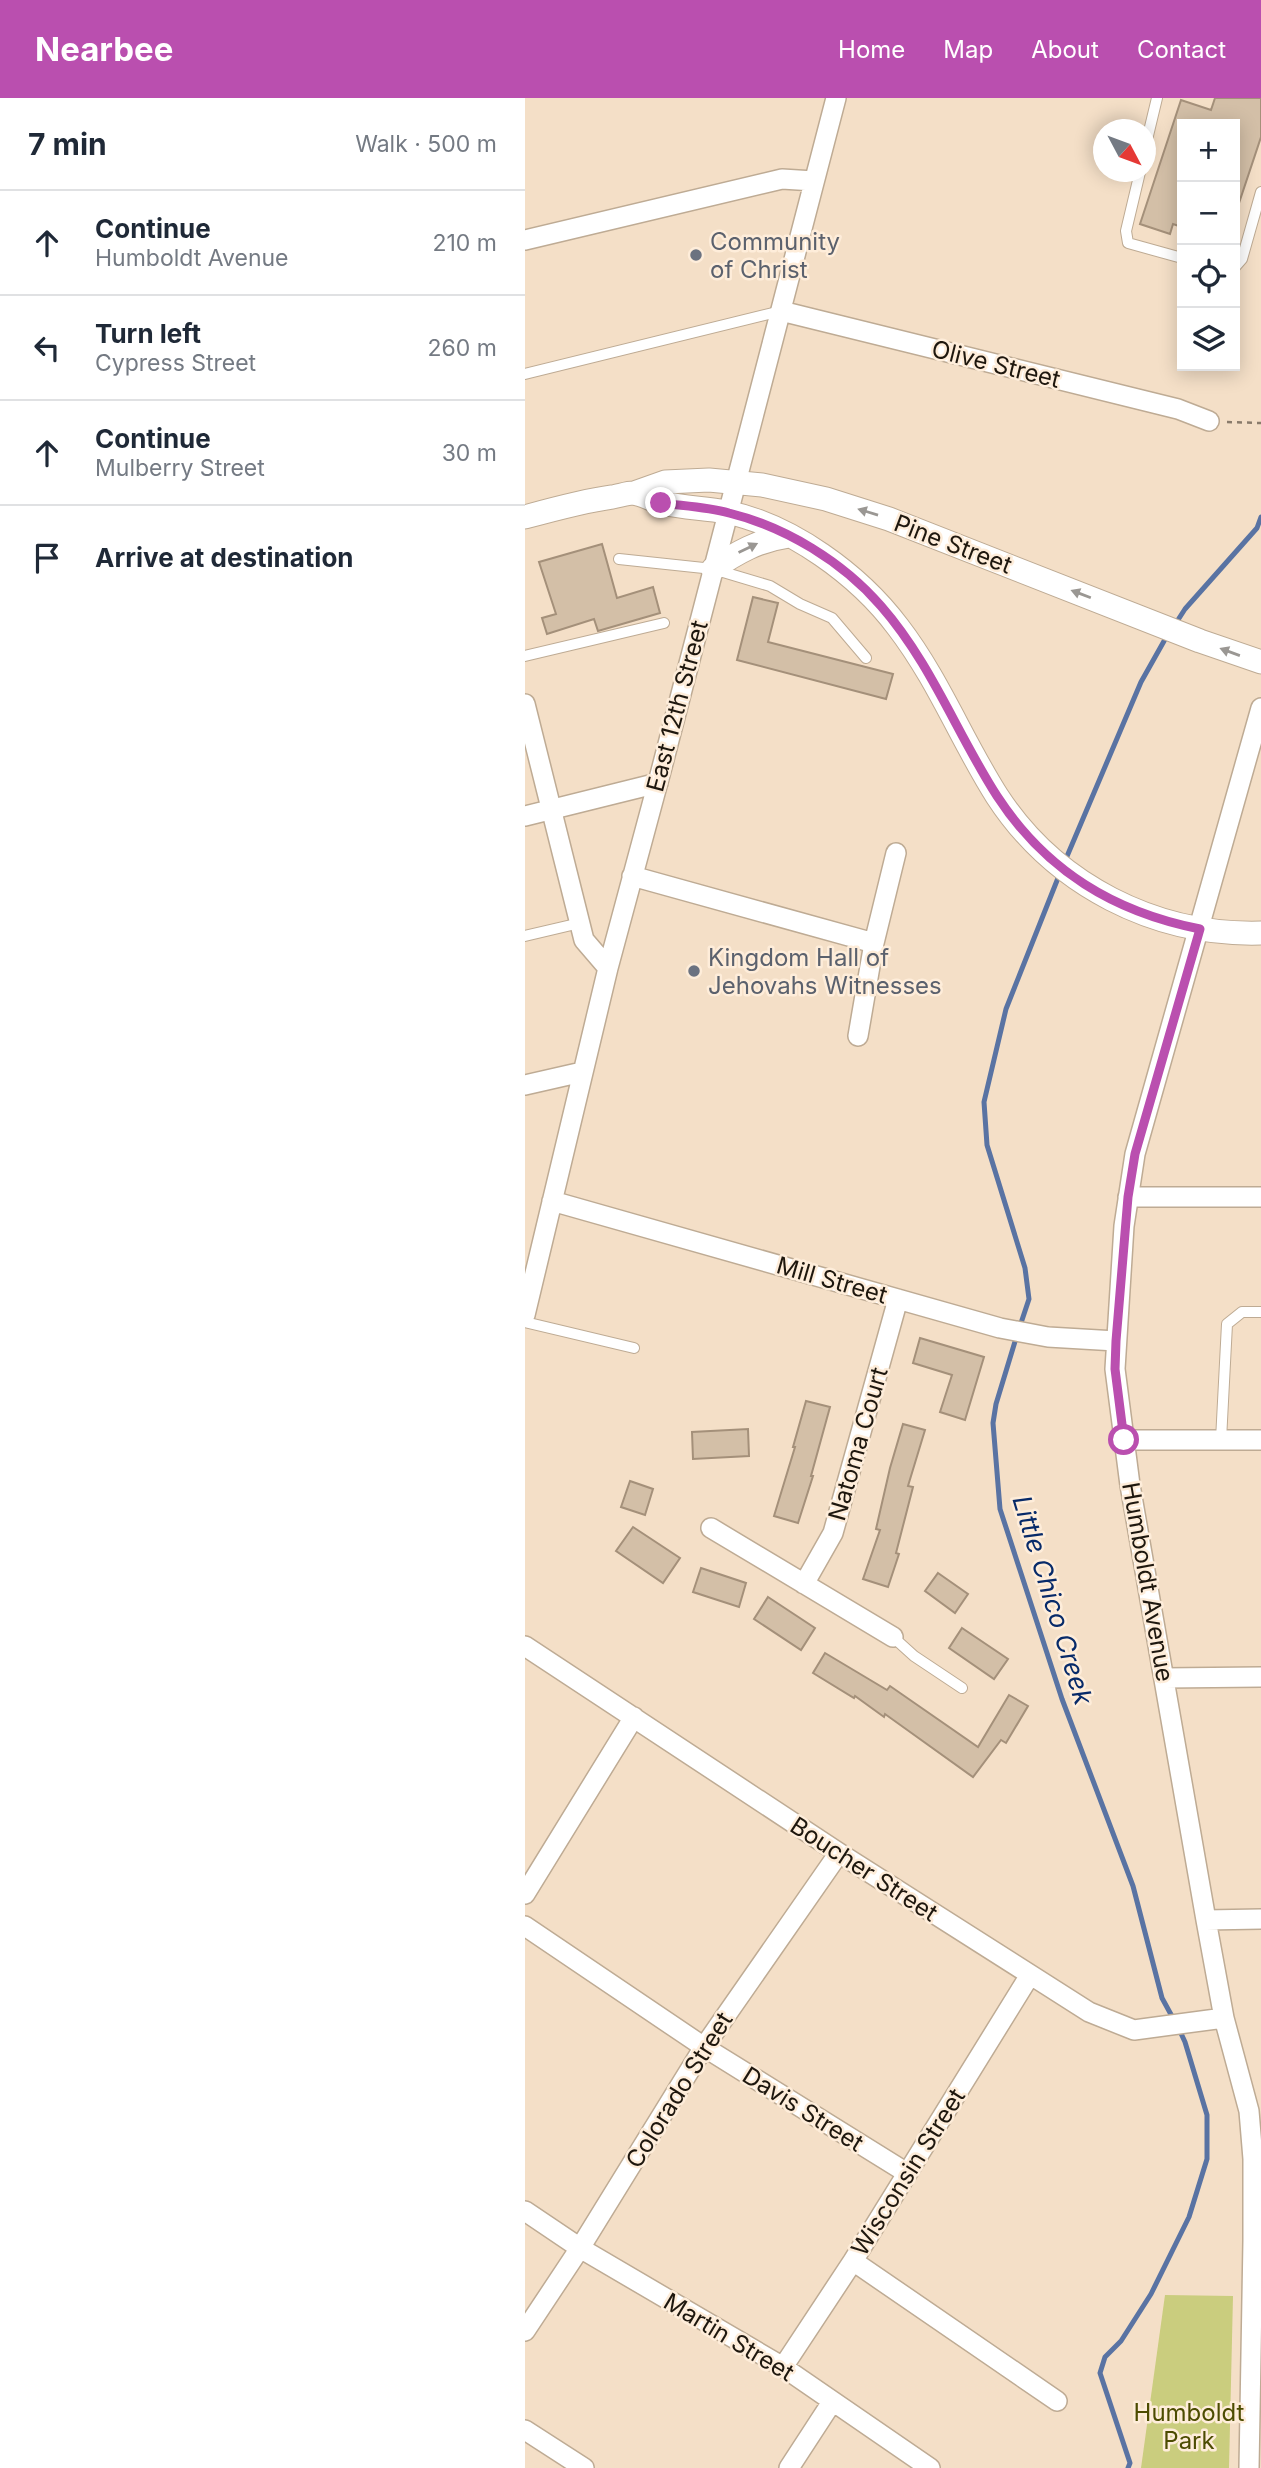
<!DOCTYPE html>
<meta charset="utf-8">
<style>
body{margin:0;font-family:Inter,sans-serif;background:#f6f6f7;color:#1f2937}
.controls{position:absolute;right:21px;top:21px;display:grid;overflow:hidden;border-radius:0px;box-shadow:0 4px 18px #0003}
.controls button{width:63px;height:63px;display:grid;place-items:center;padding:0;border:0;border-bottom:2px solid #e0e1e3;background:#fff;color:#1f2937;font:35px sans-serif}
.compass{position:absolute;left:568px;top:21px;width:63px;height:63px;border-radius:50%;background:#fff;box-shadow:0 4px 18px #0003;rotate:131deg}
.stop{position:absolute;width:21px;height:21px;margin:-16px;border:5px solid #ba4faf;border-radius:50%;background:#fff}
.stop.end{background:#ba4faf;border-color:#fff;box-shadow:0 2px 7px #0008}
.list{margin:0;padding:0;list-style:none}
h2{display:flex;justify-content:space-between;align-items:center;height:91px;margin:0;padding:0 28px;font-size:30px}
h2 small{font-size:23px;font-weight:400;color:#747a83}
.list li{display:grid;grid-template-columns:46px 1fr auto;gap:21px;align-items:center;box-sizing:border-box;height:105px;padding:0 28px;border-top:2px solid #e0e1e3}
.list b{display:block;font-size:26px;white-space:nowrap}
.list p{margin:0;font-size:23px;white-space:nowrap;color:#747a83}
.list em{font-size:23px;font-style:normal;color:#747a83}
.icon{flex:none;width:38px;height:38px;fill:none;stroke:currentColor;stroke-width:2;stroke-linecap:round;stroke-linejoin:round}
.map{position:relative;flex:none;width:736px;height:2370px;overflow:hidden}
header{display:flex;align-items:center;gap:42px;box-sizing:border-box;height:98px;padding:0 35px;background:#ba4faf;color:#fff}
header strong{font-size:33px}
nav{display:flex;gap:38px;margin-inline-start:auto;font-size:24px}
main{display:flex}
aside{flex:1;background:#fff}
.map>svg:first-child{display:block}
</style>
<header>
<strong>Nearbee</strong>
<nav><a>Home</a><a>Map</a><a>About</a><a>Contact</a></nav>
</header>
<main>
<aside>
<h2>7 min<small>Walk · 500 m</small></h2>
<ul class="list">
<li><svg class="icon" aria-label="ahead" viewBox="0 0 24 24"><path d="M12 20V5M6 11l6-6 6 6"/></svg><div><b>Continue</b><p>Humboldt Avenue</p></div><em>210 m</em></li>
<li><svg class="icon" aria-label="left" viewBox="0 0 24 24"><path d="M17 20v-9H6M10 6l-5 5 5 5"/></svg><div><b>Turn left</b><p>Cypress Street</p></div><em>260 m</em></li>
<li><svg class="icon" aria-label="ahead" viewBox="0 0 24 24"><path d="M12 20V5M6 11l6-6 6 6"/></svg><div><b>Continue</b><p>Mulberry Street</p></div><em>30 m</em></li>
<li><svg class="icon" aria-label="arrive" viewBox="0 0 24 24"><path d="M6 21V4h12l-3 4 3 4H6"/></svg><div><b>Arrive at destination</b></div></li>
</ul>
</aside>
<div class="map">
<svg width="736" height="2370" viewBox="0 0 736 2370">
<rect width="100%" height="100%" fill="#f4dfc7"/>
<path fill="#cacd7e" d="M640,2197L708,2198L704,2370H616Z"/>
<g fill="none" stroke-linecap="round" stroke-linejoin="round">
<path stroke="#5973a3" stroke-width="5" d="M651,525L660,511L732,430L736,419
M540,763L616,584L643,536
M495,1228L504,1201L500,1170L462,1047L459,1004L481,911L535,775
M492,1237L471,1306L468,1325L475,1411L537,1601L608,1788L637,1900L649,1922
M603,2370L605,2365L575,2275L580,2259L596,2243L626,2196L664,2119L682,2061V2017L660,1944L654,1931"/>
</g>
<path fill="#d3bfa7" stroke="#a4907a" stroke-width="2" d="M690,0H736V39L712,111H710V26H657V129L648,126L645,136L615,126L656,2L686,12Z
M77,446L92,500L128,489L135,515L73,533L69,521L22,536L17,520L31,516L14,464Z
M228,499L253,505L243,544L368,576L361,601L212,562Z
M395,1240L459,1259L440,1322L415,1314L427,1277L388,1265Z
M281,1303L305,1309L286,1378H288L273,1425L249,1418L270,1349H268Z
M378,1326L400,1332L383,1388L388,1389L371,1455L374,1456L363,1489L338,1481L355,1432L351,1431L365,1370Z
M223,1331L224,1358L168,1361L167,1334Z
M105,1383L128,1391L120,1417L96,1409Z
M108,1429L155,1460L138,1485L91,1453Z
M176,1470L221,1485L214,1509L168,1494Z
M413,1475L443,1496L430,1515L400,1493Z
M243,1499L290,1530L276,1552L229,1521Z
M437,1530L483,1561L469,1581L424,1550Z
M300,1555L362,1592L365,1588L453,1649L484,1597L503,1608L481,1645L476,1642L448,1679L360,1616L359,1619L330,1598L329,1600L288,1575Z"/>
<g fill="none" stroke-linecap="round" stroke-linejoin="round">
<g stroke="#beab94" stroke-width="12">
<path id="service" d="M620,50L632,0
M615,74L601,133L603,145L657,160
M710,169L717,161L736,94
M0,276L256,213
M94,461L188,471L245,488L275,506L307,520L341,560
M0,558L139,525
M0,838L55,825
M0,1224L109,1250
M696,1342L702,1226L717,1214H736
M368,1539L389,1558L437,1590"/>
</g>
<g stroke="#beab94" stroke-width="22">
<path id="minor" d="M0,142L257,81L289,83
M256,213L653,311L684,323
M0,606L59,842L83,870
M0,718L133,685
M107,778L349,845
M333,938L349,845L371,755
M0,987L57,974
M603,1099H736
M27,1103L475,1230L523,1239L591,1243
M0,1217L83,870L136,673L311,0
M599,1342H736
M186,1430L368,1539
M279,1486L308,1435L373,1201
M0,1548L314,1755L564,1914L609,1932L699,1920
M640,1580L736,1579
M0,1796L109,1619
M681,1822L736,1821
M0,1828L179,1949L382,2075
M0,2113L55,2150L258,2269L405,2370
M328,2163L532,2303
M0,2233L55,2150L179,1949L314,1755
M258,2269L328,2163L505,1877
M0,2332L59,2370
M264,2370L307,2304
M724,2370L728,2143V2061L724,2013L699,1920L681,1822L605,1387L590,1271L599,1128L610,1056L736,610"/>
</g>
<g stroke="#beab94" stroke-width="25">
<path id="tertiary" d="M109,395L140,384L184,382L237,387L301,401L364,421L675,543L736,564
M0,419C29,411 58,403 87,399C94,398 102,395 108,395C118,396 128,403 138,405C159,410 180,410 201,414C266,427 334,477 373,529C413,581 437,643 472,698C530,787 630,838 736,835
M188,471C211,455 234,442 263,438"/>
</g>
<path stroke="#897b6b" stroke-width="2.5" stroke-dasharray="5 5" stroke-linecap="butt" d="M702,324L736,325"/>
<use href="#service" stroke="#fff" stroke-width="10"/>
<use href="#minor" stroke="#fff" stroke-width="19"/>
<use href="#tertiary" stroke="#fff" stroke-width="23"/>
</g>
<defs><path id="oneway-solid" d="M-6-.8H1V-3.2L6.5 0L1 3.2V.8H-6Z" transform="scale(1.75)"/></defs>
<g fill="#9a9793">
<use href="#oneway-solid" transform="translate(343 414) rotate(-163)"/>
<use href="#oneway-solid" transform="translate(223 450) rotate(-26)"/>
<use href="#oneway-solid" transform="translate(556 496) rotate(-159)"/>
<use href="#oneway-solid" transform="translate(705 554) rotate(-160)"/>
</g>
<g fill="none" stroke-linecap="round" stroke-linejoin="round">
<path stroke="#ba4faf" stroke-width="9" d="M136,405C158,408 182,409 204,415C261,429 318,464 356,508C406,565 432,636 472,698C521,773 589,814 675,831L610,1056L603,1099L591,1243L590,1271L599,1342"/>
</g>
<g fill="#6b7280" stroke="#feedda" stroke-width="2.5">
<circle cx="171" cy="157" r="7"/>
<circle cx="169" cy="873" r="7"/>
</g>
<g text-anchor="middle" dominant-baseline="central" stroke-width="5" stroke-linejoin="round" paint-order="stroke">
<g font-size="24" fill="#5b616d" stroke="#feedda" text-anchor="start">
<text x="185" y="143">Community<tspan x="185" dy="28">of Christ</tspan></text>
<text x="183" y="859">Kingdom Hall of<tspan x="183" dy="28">Jehovahs Witnesses</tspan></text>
</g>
<g font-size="24" fill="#1e170e" stroke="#feedda">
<text transform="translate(471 266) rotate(14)">Olive Street</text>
<text transform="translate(428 446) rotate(21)">Pine Street</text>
<text transform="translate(152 608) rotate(-75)">East 12th Street</text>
<text transform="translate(307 1182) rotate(16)">Mill Street</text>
<text transform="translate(333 1346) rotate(-74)">Natoma Court</text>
<text transform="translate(623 1484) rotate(80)">Humboldt Avenue</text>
<text transform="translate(339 1771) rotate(33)">Boucher Street</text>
<text transform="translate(154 1992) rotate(-58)">Colorado Street</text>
<text transform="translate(278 2011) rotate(32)">Davis Street</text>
<text transform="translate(383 2074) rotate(-58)">Wisconsin Street</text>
<text transform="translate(204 2239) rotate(31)">Martin Street</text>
</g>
<g font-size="24" fill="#4c4c01" stroke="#feedda">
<text x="664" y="2314">Humboldt<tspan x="664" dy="28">Park</tspan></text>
</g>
<g font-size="26" font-style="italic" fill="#072a69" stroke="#feedda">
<text transform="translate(528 1502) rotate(73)">Little Chico Creek</text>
</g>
</g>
</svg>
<div class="controls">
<button>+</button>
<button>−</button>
<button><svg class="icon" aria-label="locate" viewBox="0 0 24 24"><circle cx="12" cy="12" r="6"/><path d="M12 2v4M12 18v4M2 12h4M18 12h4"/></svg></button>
<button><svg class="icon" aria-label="layers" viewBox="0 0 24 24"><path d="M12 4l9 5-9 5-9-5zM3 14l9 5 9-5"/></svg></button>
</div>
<svg class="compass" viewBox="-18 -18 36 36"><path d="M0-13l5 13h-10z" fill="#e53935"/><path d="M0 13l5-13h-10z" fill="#747a83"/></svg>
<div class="stop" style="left:599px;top:1342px"></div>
<div class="stop end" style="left:136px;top:405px"></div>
</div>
</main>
